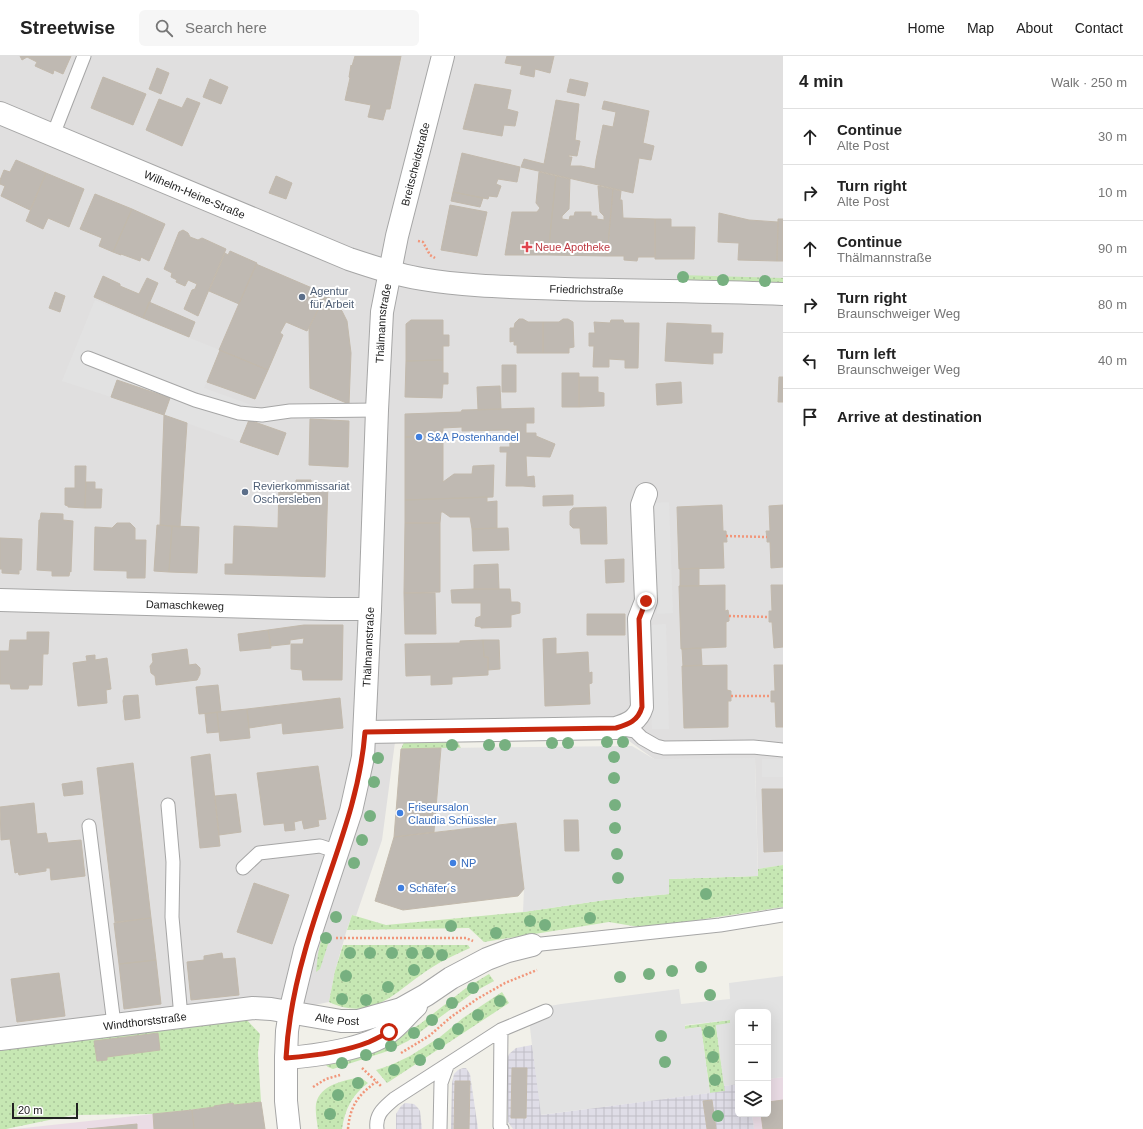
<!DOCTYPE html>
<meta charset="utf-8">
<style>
body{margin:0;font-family:Helvetica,sans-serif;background:#f6f6f6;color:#222}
.controls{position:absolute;right:12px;bottom:12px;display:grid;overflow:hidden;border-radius:6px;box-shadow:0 4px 16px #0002}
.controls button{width:36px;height:36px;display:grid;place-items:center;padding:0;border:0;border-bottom:1px solid #e0e0e0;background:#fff;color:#222;font:20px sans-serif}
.scale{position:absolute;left:12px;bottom:10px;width:66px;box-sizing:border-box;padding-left:4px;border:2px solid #222;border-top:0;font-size:11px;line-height:14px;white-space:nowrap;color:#222;-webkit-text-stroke:3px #fff;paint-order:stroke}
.stop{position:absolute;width:12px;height:12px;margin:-9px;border:3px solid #c6260d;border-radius:50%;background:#fff}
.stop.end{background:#c6260d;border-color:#fff;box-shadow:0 1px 4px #0008}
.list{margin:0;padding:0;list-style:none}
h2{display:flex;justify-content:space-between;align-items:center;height:52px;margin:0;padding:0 16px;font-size:17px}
h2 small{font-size:13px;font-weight:400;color:#767676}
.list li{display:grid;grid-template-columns:26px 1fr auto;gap:12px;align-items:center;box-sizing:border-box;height:56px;padding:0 16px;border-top:1px solid #e0e0e0}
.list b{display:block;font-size:15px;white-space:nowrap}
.list p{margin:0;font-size:13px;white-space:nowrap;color:#767676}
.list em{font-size:13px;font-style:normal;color:#767676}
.icon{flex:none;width:22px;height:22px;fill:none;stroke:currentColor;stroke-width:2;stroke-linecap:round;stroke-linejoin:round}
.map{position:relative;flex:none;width:783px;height:1073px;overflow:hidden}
header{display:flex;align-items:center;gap:24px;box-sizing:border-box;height:56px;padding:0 20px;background:#fff;border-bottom:1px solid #e0e0e0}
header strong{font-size:19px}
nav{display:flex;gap:22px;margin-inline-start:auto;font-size:14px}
.search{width:280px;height:36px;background:#f6f6f6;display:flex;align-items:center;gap:10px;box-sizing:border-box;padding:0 14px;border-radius:6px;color:#767676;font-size:15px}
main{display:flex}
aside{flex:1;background:#fff}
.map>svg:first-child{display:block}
</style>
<header>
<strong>Streetwise</strong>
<div class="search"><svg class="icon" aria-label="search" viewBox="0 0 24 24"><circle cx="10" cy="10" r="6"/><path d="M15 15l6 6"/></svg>Search here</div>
<nav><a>Home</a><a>Map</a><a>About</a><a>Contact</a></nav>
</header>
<main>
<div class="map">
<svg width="783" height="1073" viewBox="0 0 783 1073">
<defs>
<pattern id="grass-dots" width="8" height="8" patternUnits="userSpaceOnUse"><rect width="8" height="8" fill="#c6e7b3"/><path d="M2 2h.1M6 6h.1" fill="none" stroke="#aac69a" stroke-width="1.8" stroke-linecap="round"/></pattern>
<pattern id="plaza-grid" width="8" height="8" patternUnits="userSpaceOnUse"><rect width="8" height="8" fill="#dfdde7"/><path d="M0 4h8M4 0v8" fill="none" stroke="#bfbdc6"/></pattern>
</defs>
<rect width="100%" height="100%" fill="#f1f0e9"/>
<path fill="#e0dfdf" d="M0,0H783V809L758,813L755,703H654L625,682L395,686L382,784L356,860L352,859L347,873L335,915L329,946L246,963L0,994Z"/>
<path fill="#eadce5" d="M783,1021V1073H754L752,1058H768V1023Z
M153,1058L154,1073H15Z"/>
<path fill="url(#grass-dots)" d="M679,219L783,222V228L679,225Z
M453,685L458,686L461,692L401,693L404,686Z
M783,809V851L645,872L609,866L484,886L469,872L347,874L352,859L386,869L523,856L605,844L669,838V823L758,820V813Z
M322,879L330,882L320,913L316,916L318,898Z
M343,889H468L470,892C457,898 443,904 431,912C396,934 374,967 329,946L335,915Z
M489,918L494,925L474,936L408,985L388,995L333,1013L328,1011L325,1008L394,984L420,968L466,932Z
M502,936L509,947L387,1027L376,1014L391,1009L410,1000L440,981L463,962Z
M246,963L260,978L258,997L261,1046L153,1058L73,1059L6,1073H0V994Z
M730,964L731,967L716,970L725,1035L710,1037L701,971L685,973L684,970Z
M360,1021L368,1027C352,1039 345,1053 342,1073H318C317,1065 315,1056 316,1048C320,1028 344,1025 360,1021Z"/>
<path fill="#e2e2e2" d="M95,244L220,294L204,332L254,350L240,386L164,359L170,342L118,324L111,341L62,325Z
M669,446L673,557L657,558L653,447Z
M666,568L669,673H652L649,569Z
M632,690L654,703L755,702L758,820L669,823V838L605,844L523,856L524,833L516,767L434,776L441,692Z
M762,703H783V721H762Z
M783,920V1021L768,1023V956H738V1028L724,1030L716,969L730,967V964L685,969V973L701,971L710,1037L540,1059L528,954L561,948L679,933L681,948L730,943L729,927Z"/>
<path fill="url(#plaza-grid)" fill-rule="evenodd" d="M532,989L541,1059L710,1037L725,1035L724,1030L738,1028V1058H752L754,1073H716L712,1044L703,1045L707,1073H513L508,1066L507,1004L509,998L516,992ZM512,1012H527L526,1062H511Z
M463,1012H466L470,1018L478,1073H469L470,1025H455L454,1073H451L452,1027L454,1018L458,1014Z
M405,1047L414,1048L418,1052L420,1055L422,1073H396V1058L401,1050Z"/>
<path fill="#bfb9b2" stroke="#c2b9ac" d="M20,0H71L63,18L54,14L53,18L35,10L37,6L27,1L22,4Z
M355,0H401L390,53H386L383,64L368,61L371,49L345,44L350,22L349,21L351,9L352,10Z
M507,0H554L550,17L535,13L534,21L520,18L522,10L505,7Z
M157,12L169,17L161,38L149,33Z
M103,21L146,38L133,69L91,52Z
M210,23L228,31L221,48L203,41Z
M570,23L588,27L585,40L567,36Z
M475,28L511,34L507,53L518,56L515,70L504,69L502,80L463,73Z
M187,42L200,47L182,90L146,74L159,43L182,52Z
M556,44L579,48L575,84L580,85L577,100L569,99V101H572L570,110H581L595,113L596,104L603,69L613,71L616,56L602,53L604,45L649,55L643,87L654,90L651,104L639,102L633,137L521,111L524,103L544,108Z
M462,97L520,111L517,126L498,123L496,128L501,130L497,141L489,140L488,143L453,136Z
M16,104L46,117L30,154L1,140L5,130L0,128V124L4,114L10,116Z
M539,116L556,120L548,199H505L512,156H537L540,152L536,147Z
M46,117L84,133L69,171L48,162L43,173L26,165Z
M276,120L292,127L286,143L269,137Z
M556,120L570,123L569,153L562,160V163L569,164L570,160H574L575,156H591V160H597V163L604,164V160L600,156L598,130L613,133L607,200L548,199Z
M613,133L621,135L620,144H622L623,162L655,163V201H638L637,205L624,204V200H607Z
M453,136L483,142L480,151L451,145Z
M95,138L132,153L113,196L99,190L102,182L80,173Z
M450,149L487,156L477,200L441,194Z
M132,153L165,168L149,205L141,201L140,205L121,198V199L113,196Z
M719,157L749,164L778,166L777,205L738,204L739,187L718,186Z
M655,163H671V171H695L694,203H655Z
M778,163H783V205H777Z
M183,174L188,177L190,181L198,184L202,182L226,193L198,260L184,253L192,234L195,233L197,228L188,224L185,230L176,226L177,224L171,221L172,217L164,213L179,176Z
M230,195L257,207L239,248L209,235L225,197L228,199Z
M256,208L326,238L307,275L286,266L280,277L283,279L268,314L219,294Z
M103,220L120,228V230L139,238L147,222L158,227L143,262L94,241Z
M55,236L65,240L60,256L49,252Z
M326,238L342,255L347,265L351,297L349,348L310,332L309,272Z
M149,246L195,266L189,281L143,262Z
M519,263H523L528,266H543V297H517V289H514V285L510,286V272H514L515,267Z
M563,263H568L573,266L574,291L569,292V297H543V266H559Z
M411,264H443V279H449V290H443V304L406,305V268Z
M611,264H623L624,267H639L638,312H625V304L609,303V311H593L594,290H589V277H595L594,266L610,267Z
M667,267L711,269V277H723L722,297H713V308L665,305Z
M220,294L268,314L255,343L207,326Z
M443,304V317H448V328H443L442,342L405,341L406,305Z
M502,309H516V336H502Z
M562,317H579V351H562Z
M579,321H598V336L604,337V350L579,351Z
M779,321H783V346H778Z
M117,324L170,342L164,359L111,341Z
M681,326L682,347L657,349L656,328Z
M500,330L501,353L478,354L477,331Z
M534,352V367H526V377H536V380L555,388L550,401L526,400L527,421L534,420L535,431L523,430H506L507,396H500V391H510L509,374L462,375V371L443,372V380L405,381V358L461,356L462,354Z
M164,359L187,367L180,471L160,469Z
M310,363L349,365L348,411L309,409Z
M249,364L286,377L278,399L240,386Z
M443,380V426L454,418H472L473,410L494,409L493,441L405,444V381Z
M75,410H86L85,452L68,451V450L65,449V432H75Z
M296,424H311V428H328L325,521L225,518V508H233L234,470L278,472L279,427H296Z
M86,426H95V433H102L101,452H85Z
M573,439V449L543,450V440Z
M487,441V446L497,445V472L472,473L470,461H450L443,456H441L440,467H405V444Z
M722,449L723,475H726L727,486H723L724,512L679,513L677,451Z
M783,449V511L771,512L770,486H767V481L766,475H770L769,450Z
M606,451L607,488H581L580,472H573L570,469V455L573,452Z
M41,457L63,458V464L73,465L71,516L70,515L69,520H52V515L37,514L39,464H40Z
M117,467H130L135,472V484H146L145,522H127V515L94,514L95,471L112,472Z
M405,467H440V536L404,537Z
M157,469L172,470L169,516L154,515Z
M172,470L199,471L197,517L169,516Z
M508,472L509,494L473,495L472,473Z
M0,482L22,483L21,514H19V518L2,517V513H0Z
M624,503V526L606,527L605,504Z
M498,508L499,533H474V509Z
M699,512V530H680V513Z
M725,529V555L728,554L729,560V565L726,566V591L681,593L679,530Z
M771,529H783V591L774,592L772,566H769V555H772Z
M474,533H510L511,546H518L520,547V557L511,559V571L481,572V571L475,570L476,562L481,560V547H452L451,534Z
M404,537H435L436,578H405Z
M587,558H625V579H587Z
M304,569H343L342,624H303L302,614L291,613V588H303L304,582L290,584V588L271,590L268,574Z
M268,574L271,592L240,595L238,578Z
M27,576H49L48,598H43L42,629H29L28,633H11L10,628H0V595H9L10,584H27Z
M556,582V598L588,596L589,617L592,616V627L589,628L590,648L545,650L543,583Z
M483,584H499L500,613L488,614V601H484Z
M483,584L484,601H488V619L452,621V628L431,629V619L406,620L405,588L460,587V585Z
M701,592L702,609L683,610L682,593Z
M187,593L189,609L196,608L200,612V618L197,624L156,629L155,620L151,617L150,610L153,606L152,598Z
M95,599V604L107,602L111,633L106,634L107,647L78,650L73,607L87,605L86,600Z
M727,609V634L731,635V645H728V671L684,672L682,610Z
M774,609H783V671H776L775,646H771V635H775Z
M218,629L221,656L199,658L196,631Z
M138,639L140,662L125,664L123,645L124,640Z
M340,642L343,672L283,678L282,667L249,672L247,653Z
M247,653L250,682L220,685L217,656Z
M217,656L219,676L207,677L205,658Z
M441,692L434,776L394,781L401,693Z
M210,698L220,790L200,792L191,701Z
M133,707L151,862L115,866L97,712Z
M318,710L326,763L318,764L319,770L304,773L302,764L294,766L295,774L285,775L284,767L264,769L257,717Z
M82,725L83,738L64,740L62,728Z
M762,733H783V795L764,796Z
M236,738L241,776L219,779L215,740Z
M34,747L37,778L46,777L48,787L81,784L85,820L51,824L50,812H46V815L19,819L18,816L15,817L10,783L1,784L0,751Z
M564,764H578L579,795H565Z
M516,767L524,833L518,840L403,854L375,845L394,781Z
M254,827L289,839L272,888L237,876Z
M151,862L156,904L119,908L114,867Z
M222,897L223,903L235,902L239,939L191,944L187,906L204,904V900Z
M156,904L161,948L124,953L119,908Z
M59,917L65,960L17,966L11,923Z
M158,977L160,994L107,1001V1004L97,1005L94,985Z
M512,1012H527L526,1062H511Z
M455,1025H470L469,1073H454Z
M712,1044L716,1073H707L703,1045Z
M783,1044V1073H763L761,1058H768V1046Z
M261,1046L265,1073H194L192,1054L214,1051V1050L233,1047L234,1049Z
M192,1054L194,1073H154L153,1058Z
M137,1068V1073H87Z"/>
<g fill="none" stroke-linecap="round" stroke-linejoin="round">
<g stroke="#a6a6a6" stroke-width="15">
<path id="service" d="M53,79L84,0
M88,302L195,344L239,357L262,359L290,355L377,354
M618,672L635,675L642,682L656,690L664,692L753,691L783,694
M168,749L173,806L172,861L181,961
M89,770L114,968
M243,812L259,797L320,790L338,796
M532,889L720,869L783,859
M501,974L500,1070L502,1073
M377,1073C375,1058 384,1052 394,1043L501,974L546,955
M440,1073L441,1027L447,1010"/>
</g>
<g stroke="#a6a6a6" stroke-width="24">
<g id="minor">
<path id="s1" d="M0,544L331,553H370"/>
<path d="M365,676L616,672C629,668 638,664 642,651L639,563L646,545L642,449L646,438"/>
<path id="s2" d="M0,983L253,952L271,953L341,965H358L401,953L426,939L451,922L487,903L508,895L532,889"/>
<path d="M286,1002C314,1000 367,993 389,976C399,969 407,958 416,950"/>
<path id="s3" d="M289,1073L286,1045V1002L287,975L290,956L305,894L351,755L363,701L370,553L377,354L382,256L397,180L443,0"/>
</g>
</g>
<g stroke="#a6a6a6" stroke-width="24">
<g id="tertiary">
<path id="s4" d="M0,57L349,203C373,211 397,219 422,223C469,231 517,231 564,233C637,235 710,235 783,238"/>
</g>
</g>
<path stroke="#f1967a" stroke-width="2.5" stroke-dasharray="2 2" stroke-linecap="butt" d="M418,185L423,186L430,199L435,202
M726,480L767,481
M729,560L769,561
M731,640H771
M336,882H466L473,885
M401,997L429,980L451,961L477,943L505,927L537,914
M362,1012L382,1031
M313,1031L326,1023L340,1019
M348,1073C350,1050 358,1039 376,1026"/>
<use href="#service" stroke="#fff" stroke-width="13"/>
<use href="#minor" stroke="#fff" stroke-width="22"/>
<use href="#tertiary" stroke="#fff" stroke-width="22"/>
</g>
<g fill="#77b080">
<circle cx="683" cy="221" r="6"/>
<circle cx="723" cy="224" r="6"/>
<circle cx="765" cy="225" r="6"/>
<circle cx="607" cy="686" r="6"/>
<circle cx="623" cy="686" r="6"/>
<circle cx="552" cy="687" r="6"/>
<circle cx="568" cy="687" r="6"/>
<circle cx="452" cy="689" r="6"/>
<circle cx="489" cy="689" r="6"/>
<circle cx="505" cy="689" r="6"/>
<circle cx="614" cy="701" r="6"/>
<circle cx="378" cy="702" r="6"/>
<circle cx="614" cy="722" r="6"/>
<circle cx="374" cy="726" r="6"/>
<circle cx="615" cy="749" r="6"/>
<circle cx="370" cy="760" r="6"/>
<circle cx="615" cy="772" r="6"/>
<circle cx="362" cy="784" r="6"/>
<circle cx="617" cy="798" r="6"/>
<circle cx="354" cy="807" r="6"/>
<circle cx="618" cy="822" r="6"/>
<circle cx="706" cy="838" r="6"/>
<circle cx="336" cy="861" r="6"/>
<circle cx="590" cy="862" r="6"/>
<circle cx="530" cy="865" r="6"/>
<circle cx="545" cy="869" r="6"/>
<circle cx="451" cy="870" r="6"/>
<circle cx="496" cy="877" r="6"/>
<circle cx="326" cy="882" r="6"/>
<circle cx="350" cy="897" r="6"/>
<circle cx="370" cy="897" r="6"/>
<circle cx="392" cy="897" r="6"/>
<circle cx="412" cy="897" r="6"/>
<circle cx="428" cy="897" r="6"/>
<circle cx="442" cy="899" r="6"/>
<circle cx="701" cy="911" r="6"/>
<circle cx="414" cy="914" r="6"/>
<circle cx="672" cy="915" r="6"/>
<circle cx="649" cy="918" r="6"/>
<circle cx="346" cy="920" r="6"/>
<circle cx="620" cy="921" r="6"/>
<circle cx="388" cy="931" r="6"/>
<circle cx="473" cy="932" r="6"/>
<circle cx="710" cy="939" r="6"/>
<circle cx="342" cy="943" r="6"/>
<circle cx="366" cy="944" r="6"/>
<circle cx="500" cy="945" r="6"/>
<circle cx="452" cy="947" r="6"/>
<circle cx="478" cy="959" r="6"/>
<circle cx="432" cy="964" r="6"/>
<circle cx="458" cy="973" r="6"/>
<circle cx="709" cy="976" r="6"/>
<circle cx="414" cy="977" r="6"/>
<circle cx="661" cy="980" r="6"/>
<circle cx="439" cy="988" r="6"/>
<circle cx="391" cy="990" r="6"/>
<circle cx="366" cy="999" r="6"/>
<circle cx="713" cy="1001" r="6"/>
<circle cx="420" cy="1004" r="6"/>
<circle cx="665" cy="1006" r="6"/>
<circle cx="342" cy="1007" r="6"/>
<circle cx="394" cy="1014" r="6"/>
<circle cx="715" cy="1024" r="6"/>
<circle cx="358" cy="1027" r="6"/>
<circle cx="338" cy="1039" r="6"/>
<circle cx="330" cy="1058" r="6"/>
<circle cx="718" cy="1060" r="6"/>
</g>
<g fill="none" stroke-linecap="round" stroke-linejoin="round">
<path stroke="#c6260d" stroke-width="5" d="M389,976C383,979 376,983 369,986C344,996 312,1000 286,1002C288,965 295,930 305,895C325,821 359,753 365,676L616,672C629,668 638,665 642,651L639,563L646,545"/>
</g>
<path fill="#e0444e" stroke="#fff" stroke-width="1.5" d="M525 185h4v4h4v4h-4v4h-4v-4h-4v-4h4z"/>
<g fill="#5c6f8a" stroke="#fff" stroke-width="1.5">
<circle cx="302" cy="241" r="4"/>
<circle cx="245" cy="436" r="4"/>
</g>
<g fill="#3f7fe0" stroke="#fff" stroke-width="1.5">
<circle cx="419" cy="381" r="4"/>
<circle cx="400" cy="757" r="4"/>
<circle cx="453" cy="807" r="4"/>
<circle cx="401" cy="832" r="4"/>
</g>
<g text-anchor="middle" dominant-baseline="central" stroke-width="4" stroke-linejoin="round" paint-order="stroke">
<g font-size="11" fill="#222" stroke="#fff">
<text stroke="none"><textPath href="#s3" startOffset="980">Breitscheidstraße</textPath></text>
<text stroke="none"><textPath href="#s4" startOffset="211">Wilhelm-Heine-Straße</textPath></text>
<text stroke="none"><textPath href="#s4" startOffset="619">Friedrichstraße</textPath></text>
<text stroke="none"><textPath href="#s3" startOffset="817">Thälmannstraße</textPath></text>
<text stroke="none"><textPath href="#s1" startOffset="185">Damaschkeweg</textPath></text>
<text stroke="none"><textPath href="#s3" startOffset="493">Thälmannstraße</textPath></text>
<text stroke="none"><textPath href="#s2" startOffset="340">Alte Post</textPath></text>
<text stroke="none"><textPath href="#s2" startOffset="146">Windthorststraße</textPath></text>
</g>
<g font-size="11" fill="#be3a42" stroke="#fff" text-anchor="start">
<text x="535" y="191">Neue Apotheke</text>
</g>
<g font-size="11" fill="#4e5e75" stroke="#fff" text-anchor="start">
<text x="310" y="235">Agentur<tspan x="310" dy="13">für Arbeit</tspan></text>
<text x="253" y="430">Revierkommissariat<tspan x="253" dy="13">Oschersleben</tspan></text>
</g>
<g font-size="11" fill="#366cbe" stroke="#fff" text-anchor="start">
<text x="427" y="381">S&amp;A Postenhandel</text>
<text x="408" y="751">Friseursalon<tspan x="408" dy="13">Claudia Schüssler</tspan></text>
<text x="461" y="807">NP</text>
<text x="409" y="832">Schäfer´s</text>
</g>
</g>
</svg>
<div class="controls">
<button>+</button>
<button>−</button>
<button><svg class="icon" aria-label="layers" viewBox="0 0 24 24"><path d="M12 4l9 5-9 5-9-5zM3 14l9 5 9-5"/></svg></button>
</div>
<div class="scale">20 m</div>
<div class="stop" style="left:389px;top:976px"></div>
<div class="stop end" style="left:646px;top:545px"></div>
</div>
<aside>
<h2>4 min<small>Walk · 250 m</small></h2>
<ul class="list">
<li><svg class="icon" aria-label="ahead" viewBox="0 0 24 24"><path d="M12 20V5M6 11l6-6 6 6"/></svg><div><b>Continue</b><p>Alte Post</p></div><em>30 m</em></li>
<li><svg class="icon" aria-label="right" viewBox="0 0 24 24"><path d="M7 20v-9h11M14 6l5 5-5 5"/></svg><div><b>Turn right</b><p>Alte Post</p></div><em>10 m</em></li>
<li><svg class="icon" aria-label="ahead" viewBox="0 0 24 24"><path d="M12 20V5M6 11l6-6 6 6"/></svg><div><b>Continue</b><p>Thälmannstraße</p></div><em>90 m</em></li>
<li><svg class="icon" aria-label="right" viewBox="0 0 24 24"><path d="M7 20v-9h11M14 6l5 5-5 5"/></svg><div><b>Turn right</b><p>Braunschweiger Weg</p></div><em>80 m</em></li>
<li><svg class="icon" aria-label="left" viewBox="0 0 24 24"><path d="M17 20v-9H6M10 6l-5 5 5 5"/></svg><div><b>Turn left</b><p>Braunschweiger Weg</p></div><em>40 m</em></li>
<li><svg class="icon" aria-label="arrive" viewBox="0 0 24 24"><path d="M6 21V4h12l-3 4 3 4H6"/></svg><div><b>Arrive at destination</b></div></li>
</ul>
</aside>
</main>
